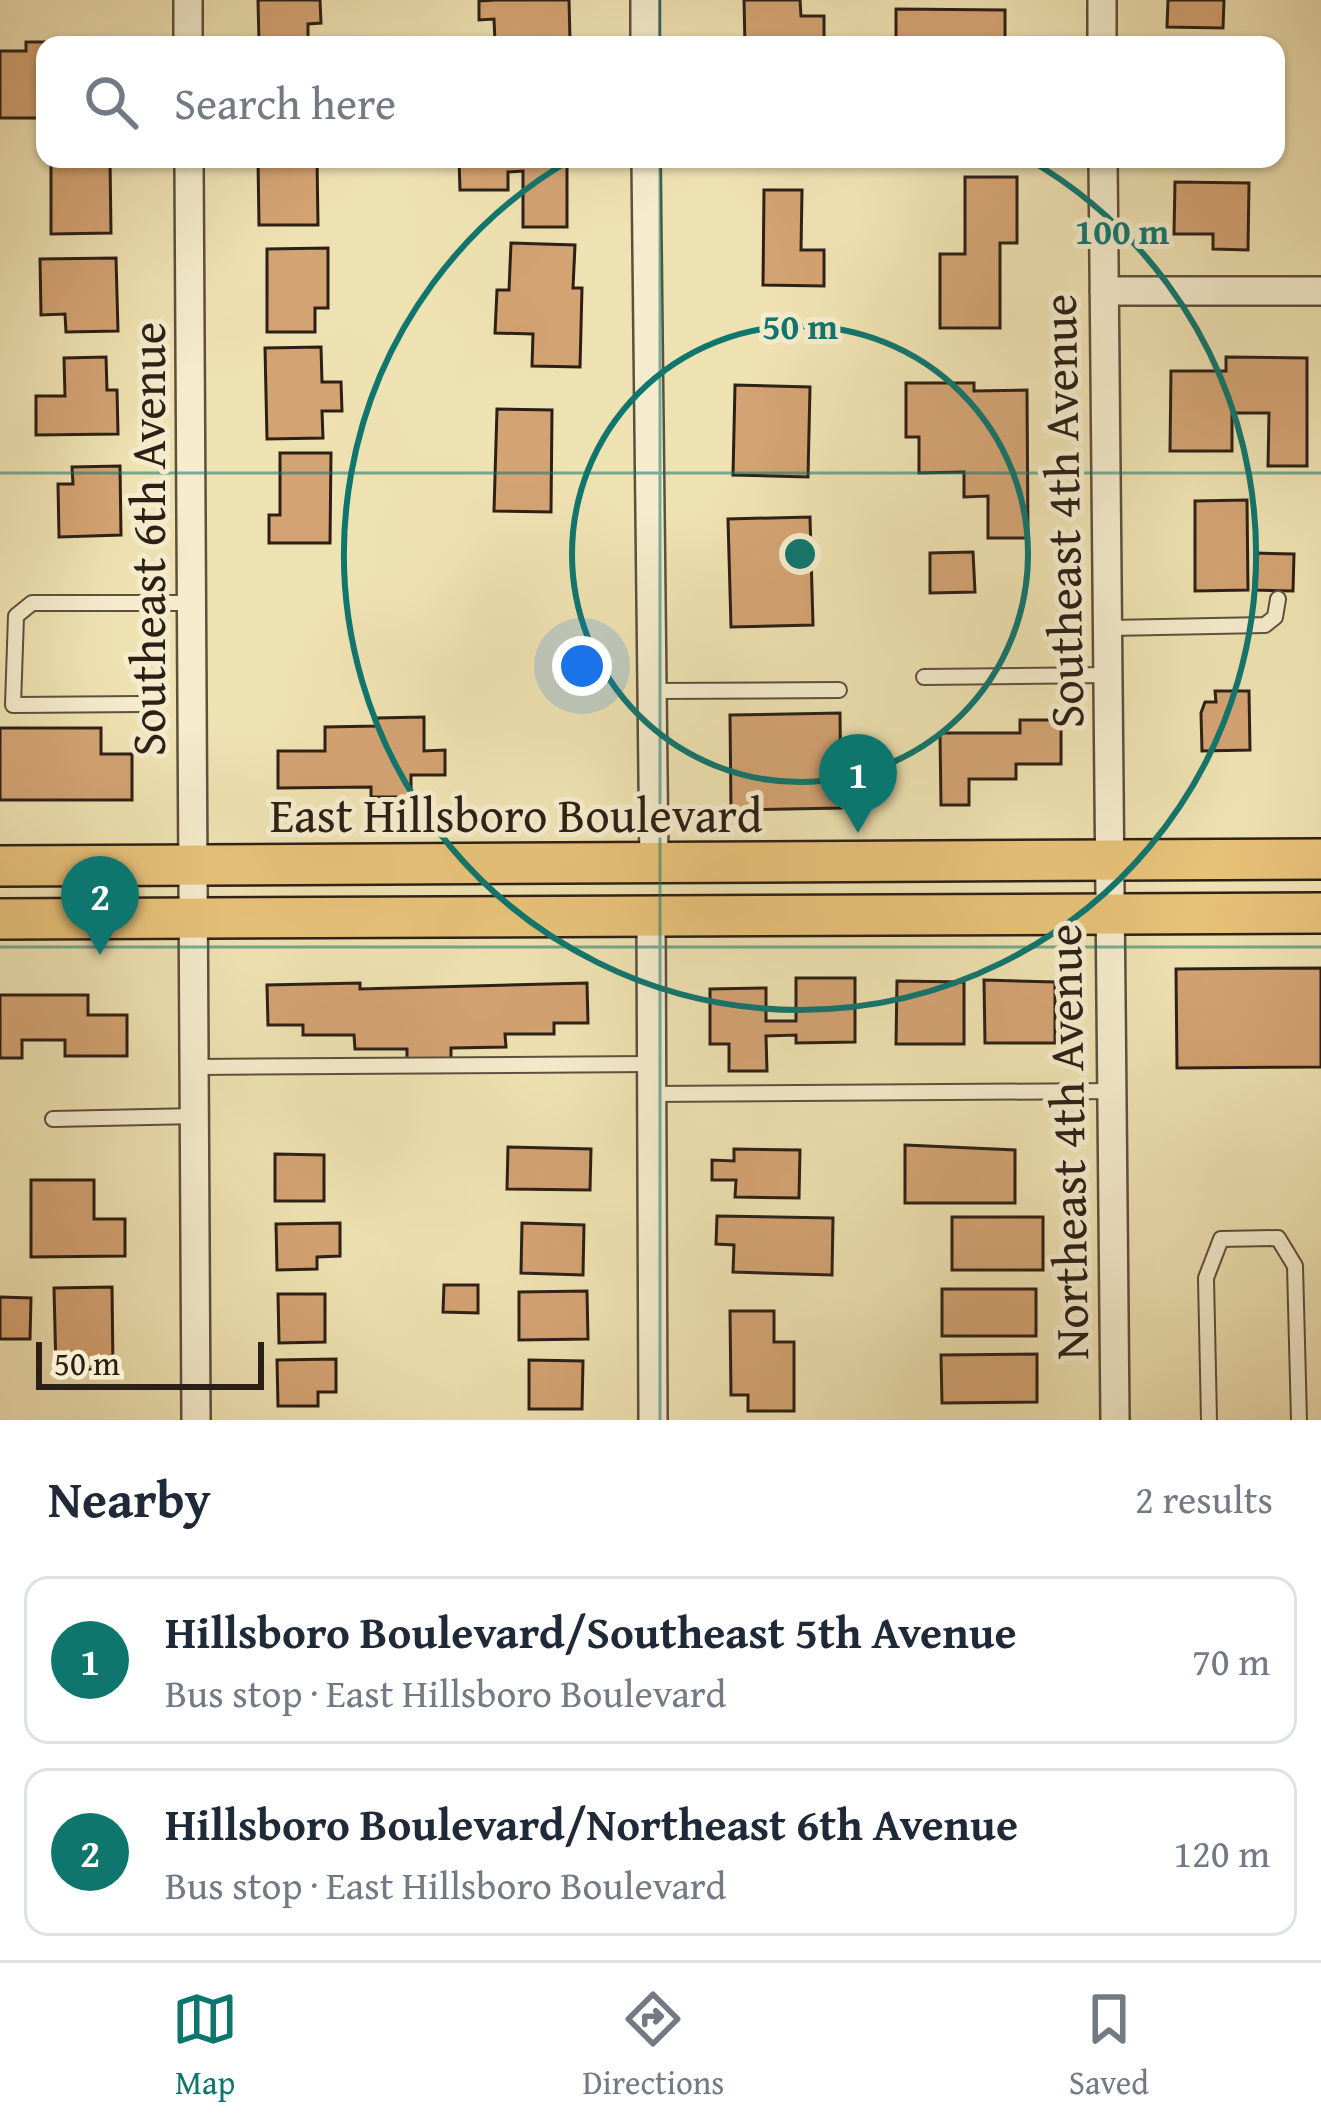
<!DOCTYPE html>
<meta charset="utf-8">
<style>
body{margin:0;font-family:"Gentium Book Plus",serif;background:#f2f2f3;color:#1f2937}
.scale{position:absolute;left:36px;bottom:30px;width:228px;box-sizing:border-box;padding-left:12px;border:6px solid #2c2016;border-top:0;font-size:33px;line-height:42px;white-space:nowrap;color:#2c2016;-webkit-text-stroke:9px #f5eccd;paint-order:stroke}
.you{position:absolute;left:582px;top:666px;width:42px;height:42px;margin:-30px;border:9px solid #fff;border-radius:50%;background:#1a73e8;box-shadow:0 0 0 18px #1a73e833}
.badge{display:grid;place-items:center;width:78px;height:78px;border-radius:50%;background:#0f766e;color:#fff;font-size:39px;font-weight:700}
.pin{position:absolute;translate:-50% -99px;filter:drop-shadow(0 3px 6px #0008)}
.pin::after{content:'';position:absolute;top:63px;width:42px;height:36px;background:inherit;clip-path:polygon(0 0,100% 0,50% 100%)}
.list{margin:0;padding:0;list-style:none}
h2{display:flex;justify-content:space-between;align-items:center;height:156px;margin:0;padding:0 48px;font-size:51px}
h2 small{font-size:39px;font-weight:400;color:#747a83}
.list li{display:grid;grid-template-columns:78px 1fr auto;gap:36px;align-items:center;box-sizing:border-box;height:168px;margin:0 24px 24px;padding:0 24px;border:3px solid #e0e1e3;border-radius:24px}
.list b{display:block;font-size:45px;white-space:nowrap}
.list p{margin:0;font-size:39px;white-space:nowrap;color:#747a83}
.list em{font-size:39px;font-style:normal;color:#747a83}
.icon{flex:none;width:66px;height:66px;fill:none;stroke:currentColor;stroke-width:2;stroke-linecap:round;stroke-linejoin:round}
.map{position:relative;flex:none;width:1321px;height:1420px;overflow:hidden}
.search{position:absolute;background:#fff;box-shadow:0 3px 9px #0004;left:36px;right:36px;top:36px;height:132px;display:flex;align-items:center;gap:30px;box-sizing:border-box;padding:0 42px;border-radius:24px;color:#747a83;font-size:45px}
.sheet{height:540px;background:#fff}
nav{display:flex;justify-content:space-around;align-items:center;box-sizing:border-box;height:168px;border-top:3px solid #e0e1e3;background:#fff;font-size:33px;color:#747a83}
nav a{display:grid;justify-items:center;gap:6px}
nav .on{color:#0f766e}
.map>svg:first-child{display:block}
</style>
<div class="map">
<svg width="1321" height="1420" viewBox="0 0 1321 1420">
<rect width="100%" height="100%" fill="#efe2b2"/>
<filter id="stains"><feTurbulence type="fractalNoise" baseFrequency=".00167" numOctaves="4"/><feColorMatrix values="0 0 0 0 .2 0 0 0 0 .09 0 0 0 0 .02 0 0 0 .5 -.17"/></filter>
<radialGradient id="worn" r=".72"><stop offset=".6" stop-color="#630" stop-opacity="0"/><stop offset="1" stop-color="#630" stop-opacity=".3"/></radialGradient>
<path fill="#d4a373" stroke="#2c2016" stroke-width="3" d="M258,0H320L321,23L308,24V41L259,43Z
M496,0H569L570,40L495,42L494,19L479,20V1Z
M744,0H800L801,16H824V45H745Z
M1168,0H1224L1223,28L1167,27Z
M896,9L1005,10V45H896Z
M26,42H50L45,45V118H0V51H26Z
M110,159L111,233L51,234V160Z
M258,159H317L318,225H259Z
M459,159H567V227H523V171L508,172V190H460Z
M965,177H1017V243H1000V328H940V254H965Z
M1175,182L1249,183L1248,250L1213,249V234H1174Z
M764,190H802L801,250H824V286L763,285Z
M511,243L575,245L573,288H582L580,367L532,366L533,334L495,333L497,290H509Z
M328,248V308H315V332H267V249Z
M116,258L118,331L66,332L65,314L41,315L40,259Z
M321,347L322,382H341L342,411H322L323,438L267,439L265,348Z
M106,357L107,390H117L118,434L36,435V396H65L64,358Z
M1226,357L1307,358V466H1268L1269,413H1232V451H1170L1171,371H1226Z
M906,383H974V391L1027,390L1028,538H988V496L964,497V472L919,473V437H906Z
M735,385L810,387L808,477L733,475Z
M497,409L552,410L551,512L494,511Z
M280,453H331L330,543H269V515H280Z
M120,466L121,535L59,537L58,484H73L72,467Z
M1247,500L1248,590L1195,591V501Z
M810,517L813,625L731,627L728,519Z
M973,552L975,592L930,593V553Z
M1255,553L1294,554L1293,591L1254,590Z
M1215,691H1249L1250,750L1202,751L1201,713L1205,702H1216Z
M840,713L841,808L731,810L730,715Z
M424,717V751L445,750V775H411V797H371V787L278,788V751H325V727L377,726V718Z
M1020,720H1061V764H1016V779H969V805H941L940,733H1020Z
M0,728H101V754H132V800H0Z
M1321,968V1067L1177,1068L1176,969Z
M796,978H855V1042L796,1043V1035L766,1036L767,1071H729V1044H710V989L766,988V1021H796Z
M984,980L1055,982V1043H985Z
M897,981L964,982V1044H896Z
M360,983V989L587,983L588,1023H554V1034H505L506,1047L451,1048V1059H407V1049H355L354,1035H303V1025H268L267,985Z
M0,995H88V1015H127V1056H65V1040H22V1058H0Z
M905,1145L1015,1150V1203H905Z
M508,1147L591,1149L590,1190L507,1189Z
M734,1149L800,1150L799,1198L735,1197L736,1180H712V1160L734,1161Z
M275,1154L324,1155V1201H275Z
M31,1180H94V1219H125V1256L31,1257Z
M717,1216L833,1218L832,1275L733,1272L734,1245L716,1244Z
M952,1217H1043V1270H952Z
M340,1223V1256L317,1257V1269L277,1270L276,1224Z
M522,1223L584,1225L583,1275L521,1273Z
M444,1285H478V1313L443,1312Z
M112,1287L113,1369L56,1370L54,1288Z
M942,1289H1036V1336H942Z
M587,1291L588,1339L519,1340V1292Z
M278,1294H325V1342L279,1343Z
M0,1297L31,1298L30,1339H0Z
M730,1311H774V1342H794V1411H748V1395H731Z
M1037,1354V1402L942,1403L941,1355Z
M336,1359V1392H318V1406H278L277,1360Z
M529,1360L583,1361L582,1409H529Z"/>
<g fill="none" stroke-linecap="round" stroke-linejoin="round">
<g stroke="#5d503d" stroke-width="18">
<path id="service" d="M1109,628L1265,625L1275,617L1278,599
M924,677L1110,675
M653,691L839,690
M142,704L13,705L16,616L32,603H192
M197,1067L648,1064
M651,1094L1114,1091
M53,1119L197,1116
M1209,1420L1206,1278L1221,1239L1278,1238L1295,1266L1299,1420"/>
</g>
<g stroke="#5d503d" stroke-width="32">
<path id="minor" d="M188,0V45
M645,0V45
M1102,0V45
M189,159L196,1420
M646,159L654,864
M1103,159L1115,1420
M1104,291H1321
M651,916L653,1420"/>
</g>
<g stroke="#2c2016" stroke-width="44">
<path id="primary" d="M0,866L1321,859
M0,919L1321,913"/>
</g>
<use href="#service" stroke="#f5eccd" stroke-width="14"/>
<use href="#minor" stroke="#f5eccd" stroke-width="27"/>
<use href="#primary" stroke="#e8c179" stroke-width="39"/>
</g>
<path fill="none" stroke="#0f766e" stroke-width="3" stroke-opacity="0.55" d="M660,0V45M660,159V1420M0,473H1321M0,947H1321"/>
<g fill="none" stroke="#0f766e" stroke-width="6">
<circle cx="800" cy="554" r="228"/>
<path d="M1028 159A456 456 0 1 1 572 159"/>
</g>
<g text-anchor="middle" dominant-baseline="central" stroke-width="10" stroke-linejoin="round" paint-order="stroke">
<g font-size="48" fill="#2c2016" stroke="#f5eccd">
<text transform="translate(1062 511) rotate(-91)">Southeast 4th Avenue</text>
<text transform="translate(147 539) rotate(-90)">Southeast 6th Avenue</text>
<text x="516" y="814">East Hillsboro Boulevard</text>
<text transform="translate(1067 1142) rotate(-91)">Northeast 4th Avenue</text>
</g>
</g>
<circle cx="800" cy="554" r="18" fill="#0f766e" stroke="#f5eccd" stroke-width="6"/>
<g font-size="36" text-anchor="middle" font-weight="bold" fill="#0f766e" stroke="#f5eccd" stroke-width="10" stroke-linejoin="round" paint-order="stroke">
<text x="1122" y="244">100 m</text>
<text x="800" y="339">50 m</text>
</g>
<rect width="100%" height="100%" filter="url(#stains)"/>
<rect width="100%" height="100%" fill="url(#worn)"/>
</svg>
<div class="scale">50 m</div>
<div class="you"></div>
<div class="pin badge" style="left:858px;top:833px">1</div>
<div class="pin badge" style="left:100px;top:955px">2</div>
<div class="search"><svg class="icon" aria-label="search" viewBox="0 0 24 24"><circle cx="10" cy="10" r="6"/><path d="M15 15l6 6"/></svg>Search here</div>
</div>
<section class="sheet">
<h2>Nearby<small>2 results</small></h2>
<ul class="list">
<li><span class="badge">1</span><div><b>Hillsboro Boulevard/Southeast 5th Avenue</b><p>Bus stop · East Hillsboro Boulevard</p></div><em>70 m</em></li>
<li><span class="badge">2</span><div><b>Hillsboro Boulevard/Northeast 6th Avenue</b><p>Bus stop · East Hillsboro Boulevard</p></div><em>120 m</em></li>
</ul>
</section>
<nav>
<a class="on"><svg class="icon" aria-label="map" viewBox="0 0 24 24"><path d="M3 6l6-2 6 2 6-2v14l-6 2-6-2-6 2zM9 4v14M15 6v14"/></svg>Map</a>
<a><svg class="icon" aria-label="directions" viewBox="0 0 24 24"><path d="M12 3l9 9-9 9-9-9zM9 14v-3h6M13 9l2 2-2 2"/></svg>Directions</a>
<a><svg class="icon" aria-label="saved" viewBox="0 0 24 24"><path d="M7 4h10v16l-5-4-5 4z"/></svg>Saved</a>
</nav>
